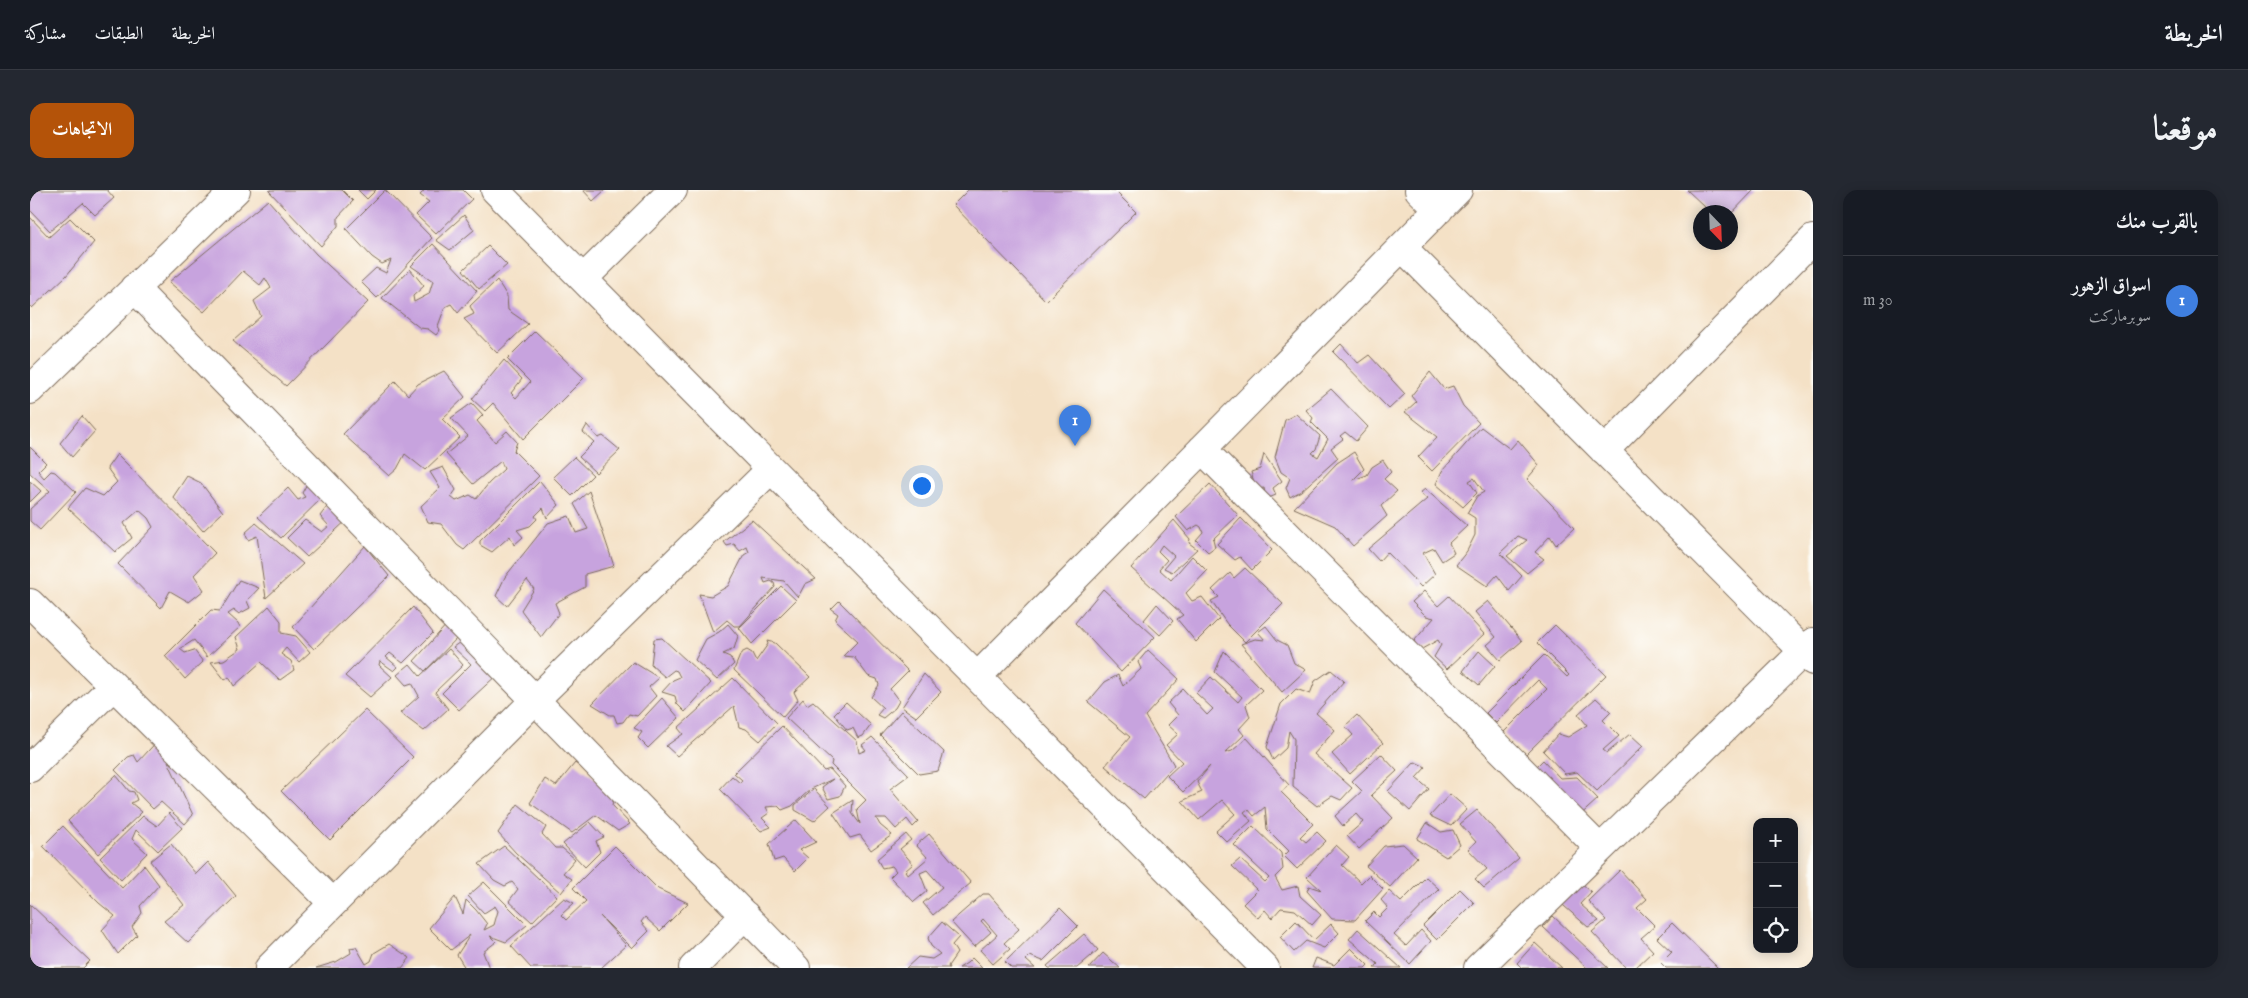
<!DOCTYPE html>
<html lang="ar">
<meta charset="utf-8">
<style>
body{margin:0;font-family:"IM FELL English",Amiri,serif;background:#242831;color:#f1f3f6;direction:rtl}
.controls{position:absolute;right:15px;bottom:15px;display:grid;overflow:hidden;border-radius:10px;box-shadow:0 2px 12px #0003}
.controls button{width:45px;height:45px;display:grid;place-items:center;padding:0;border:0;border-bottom:1px solid #363941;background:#171b24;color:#f1f3f6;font:25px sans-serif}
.compass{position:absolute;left:1663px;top:15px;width:45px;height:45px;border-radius:50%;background:#171b24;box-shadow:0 2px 12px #0003;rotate:157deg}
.you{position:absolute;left:891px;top:295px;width:18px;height:18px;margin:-12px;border:4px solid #fff;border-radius:50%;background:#1a73e8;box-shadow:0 0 0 8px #1a73e833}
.badge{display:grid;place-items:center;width:32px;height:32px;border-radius:50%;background:#b45309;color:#fff;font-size:16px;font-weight:700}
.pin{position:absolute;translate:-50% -41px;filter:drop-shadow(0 1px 2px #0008)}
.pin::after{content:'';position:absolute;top:26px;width:18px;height:15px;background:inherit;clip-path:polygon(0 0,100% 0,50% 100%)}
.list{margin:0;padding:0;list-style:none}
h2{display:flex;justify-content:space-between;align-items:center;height:65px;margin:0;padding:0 20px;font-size:21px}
h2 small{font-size:16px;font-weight:400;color:#9ea1a6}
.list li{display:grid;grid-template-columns:32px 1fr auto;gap:15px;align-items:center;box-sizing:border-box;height:90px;padding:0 20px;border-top:1px solid #363941}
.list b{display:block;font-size:19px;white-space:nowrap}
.list p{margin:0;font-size:16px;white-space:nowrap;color:#9ea1a6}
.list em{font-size:16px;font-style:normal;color:#9ea1a6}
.icon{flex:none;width:28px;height:28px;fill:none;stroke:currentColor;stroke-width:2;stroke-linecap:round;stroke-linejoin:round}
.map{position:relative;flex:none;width:1783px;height:778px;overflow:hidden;direction:ltr;border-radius:15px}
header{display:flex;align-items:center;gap:30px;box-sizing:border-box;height:70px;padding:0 25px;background:#171b24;border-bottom:1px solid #363941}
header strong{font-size:24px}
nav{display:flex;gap:28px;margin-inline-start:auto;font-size:18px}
.intro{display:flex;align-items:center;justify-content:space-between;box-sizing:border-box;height:120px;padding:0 30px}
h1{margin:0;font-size:35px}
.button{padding:12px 22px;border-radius:15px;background:#b45309;color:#fff;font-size:18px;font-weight:700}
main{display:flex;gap:30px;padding:0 30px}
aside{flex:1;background:#171b24;border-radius:15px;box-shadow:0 2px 12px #0003}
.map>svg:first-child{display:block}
</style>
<header>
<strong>الخريطة</strong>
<nav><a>الخريطة</a><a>الطبقات</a><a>مشاركة</a></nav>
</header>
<div class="intro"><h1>موقعنا</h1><a class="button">الاتجاهات</a></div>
<main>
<aside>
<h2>بالقرب منك<small></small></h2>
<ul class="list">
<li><span class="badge" style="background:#3f7fe0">1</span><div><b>اسواق الزهور</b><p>سوبرماركت</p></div><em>30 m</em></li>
</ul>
</aside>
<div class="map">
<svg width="1783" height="778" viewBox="0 0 1783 778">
<rect width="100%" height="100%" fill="#fdfcf7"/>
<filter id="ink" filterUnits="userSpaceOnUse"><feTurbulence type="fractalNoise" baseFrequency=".02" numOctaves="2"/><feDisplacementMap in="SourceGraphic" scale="10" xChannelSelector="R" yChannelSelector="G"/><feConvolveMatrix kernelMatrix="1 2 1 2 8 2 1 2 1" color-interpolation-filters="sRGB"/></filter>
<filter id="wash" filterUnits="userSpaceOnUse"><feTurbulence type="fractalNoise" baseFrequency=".0096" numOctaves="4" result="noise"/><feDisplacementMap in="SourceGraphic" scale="20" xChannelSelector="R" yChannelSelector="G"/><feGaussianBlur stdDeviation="1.12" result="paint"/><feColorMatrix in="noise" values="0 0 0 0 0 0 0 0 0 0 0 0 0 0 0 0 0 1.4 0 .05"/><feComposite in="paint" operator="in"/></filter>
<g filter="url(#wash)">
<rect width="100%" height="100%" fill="#f4e1c6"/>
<g id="blocks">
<path fill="#c7a3de" d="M0,0H77L84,8L65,25L53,13L20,41L0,20Z
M241,0H312L323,11L308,27V36L291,56L239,1Z
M328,0H346L337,9Z
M355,0L402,48L347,108L331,92L346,78L356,83L361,70L352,74L342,67L316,39Z
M395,0H433L442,9L406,44L386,25L399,12L390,5Z
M553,0H575L563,11Z
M938,0H1084L1106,22L1016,111L923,15Z
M1657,0H1724L1700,25V22H1692L1688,18L1684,22H1669L1675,17Z
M238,10L286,64L338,112L256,196L203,151L231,126L224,111L241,98L235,88L230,95L213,81L174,122L139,92Z
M434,25L444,40L420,60L406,50Z
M0,27L19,47L40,28L64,52L36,86L2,118L0,116Z
M403,54L447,101L428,123L421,114L415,117L408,136L410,140L406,145L398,139L390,138L352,108L380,79L394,96L383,106L384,112L399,104L403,91L381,76Z
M458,56L477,75L449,99L433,80Z
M467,90L477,106L478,120L498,134L467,163L434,129L444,124L440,116Z
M505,141L554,188L493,249L463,213L455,221L442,209L474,170L492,189L481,203L486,208L500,192L477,169Z
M1311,154L1328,173L1339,165L1375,204L1359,219L1303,162Z
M414,181L435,207L412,229L430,247L395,280L375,264L367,279L359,286L313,244L365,191L378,205L388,194Z
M1400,182L1414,199L1423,196L1433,216L1449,233L1402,281L1388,267L1407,247L1375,222L1386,212L1381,206Z
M1301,199L1338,237L1326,251L1315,242L1310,246L1313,249L1301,258L1308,268L1271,301L1260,307L1256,298L1260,288L1251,282L1245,267L1255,230L1266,224L1290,246L1286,259L1282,263L1288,267L1298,249L1281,232L1283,228L1276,220Z
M442,213L453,225L447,231L465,252L477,241L487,252L484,261L509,286L434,360L427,355L411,334L398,332L391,316L410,298L400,282L413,277L426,300L421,307L426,311L440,305L446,309L459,293L474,279L471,271L443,294L416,264L438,246L421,228Z
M52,226L65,241L42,267L30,253Z
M557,235L568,248L573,246L590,260L566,283L549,267L564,252L553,242Z
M1451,237L1480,259L1488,250L1509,275L1497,289L1544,338L1526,355L1520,346L1505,362L1514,369L1497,383L1477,366L1497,350L1488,346L1470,363L1492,386L1479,401L1467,385L1457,396L1426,375L1437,361L1445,345V328L1437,323L1447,306L1454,302L1444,288L1439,291L1447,303L1433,317L1406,294L1412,281Z
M0,257L16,273L8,281L14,288L21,281L25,282L46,302L10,340L0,331V319L20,301L0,283Z
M1324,262L1334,279L1323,290L1337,285L1342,277L1353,270L1361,282L1354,289L1367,301L1351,316L1357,326L1323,356L1305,336L1264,318L1307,273Z
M87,264L185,363L164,385L174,400L159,412L140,401L131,418L88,374L123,337L118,328L109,320L94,333L102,348L85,362L38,318L55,298L73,306L87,292L77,278Z
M1234,264L1252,291L1243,298L1246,305L1236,309L1234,298L1226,299L1221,282L1230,279Z
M544,267L563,285L542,306L523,287Z
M157,286L171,293L193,322L173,341L143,307Z
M281,286L297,303L251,348L228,327L258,298L268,310L275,307L272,303Z
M0,291L11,301L0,312Z
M510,291L529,315L517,328L513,318L505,326L507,329L500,336L487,340L493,347L484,355L480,346L462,362L450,355V351Z
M1180,294L1208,325L1183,349L1185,357L1178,362L1166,350L1173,342L1171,337L1168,335L1158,341L1146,327Z
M1395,299L1437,336L1419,353L1424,363L1412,371L1404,358L1393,363L1405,384L1391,397L1357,362L1349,371L1338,359L1397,309L1390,303Z
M559,301L584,376L555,384V397L525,413L529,423L511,447L491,420L504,399L497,390L477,416L466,406L475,387L518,333L539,326L546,343L558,339L544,314Z
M300,313L319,328L277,367L257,348L275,330L292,342L299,336L290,326Z
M1211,328L1242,360L1222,380L1210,367L1205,370L1187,354Z
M722,330L786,389L775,394L768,407L754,391L733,388L735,393L741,391L744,393L745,397L710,436H704L697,430L683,442L669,404L681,406L698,396L714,365L719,362L717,357L710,361L704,354L697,356L694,352Z
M1144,330L1160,349L1159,353L1167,359L1142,382L1134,378L1144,366L1132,355L1128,361L1137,370L1129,379L1141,390L1162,366L1177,381L1156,403L1162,411L1172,407L1189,429L1166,452L1147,429L1153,425L1101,378Z
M226,333L273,374L236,408L227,346L218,350L215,343Z
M335,356L359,386L284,459L263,437Z
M1215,378L1253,414L1215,452L1197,434L1181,411L1189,407L1182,400L1200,383L1204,388Z
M209,390L229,398L217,411L220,418L209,424L204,420L198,424L208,433L210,437L177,467L164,450L150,459L155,463L164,460L173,472L155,489L135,466L181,420L190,421Z
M751,396L766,410L722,454L709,438Z
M1073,399L1125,447L1091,482L1045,433Z
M1394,401L1408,416L1419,406L1454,444L1417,479L1404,467L1411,455L1408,450L1390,460L1384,451L1404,428L1396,426L1382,412Z
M809,411L878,481L860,499L869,511L865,518L853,528L847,525L853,518L841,507L849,495L847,489L838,486L824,467L813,466L828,451L805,430L808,424L801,419Z
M1458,411L1492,451L1470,470L1457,455L1466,447L1445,422Z
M1127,414L1143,431L1130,445L1114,430Z
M239,416L251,431V443L266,446L280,462L269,472L256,458L251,464L261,471L264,480L250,490L231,472L204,496L199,487L195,490L181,472L194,470L210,459L206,447Z
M383,417L403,443L373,473L360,463L356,467L368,477L364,481L350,471L349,475L362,487L340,507L315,486Z
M418,433L430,445L395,481L384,471Z
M698,434L708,446L704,459L693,464L700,467L704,474L687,490L665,470L676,449L689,442Z
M1525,435L1576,485L1495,565L1473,543L1517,499L1508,490L1466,533L1456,523L1514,465L1537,487L1539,485L1507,453Z
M1236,436L1247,450L1257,455L1264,473L1276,480L1252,502L1211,454L1225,449L1235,450L1228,442Z
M436,448L469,483L429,520L412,503L441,474L423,457Z
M632,448L681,493L655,522L647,514L645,506L632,502L643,490L650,487L647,481L644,480L635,487L621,475L624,449Z
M737,451L745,453L780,487L764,502L768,510L753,527L704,480L711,463L717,460L722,463L726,471L738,454Z
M419,459L433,475L405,502L418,519L394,541L370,523L389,506L382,493L376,495L367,485L380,474L390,486Z
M1118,460L1149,489L1115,526L1144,575L1114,609L1075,576L1100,547L1058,512L1075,492L1088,485L1093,496L1111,479L1108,472Z
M1194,461L1232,500L1216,515L1220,527L1209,539L1214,545L1195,563L1202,561L1217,548L1259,595L1251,602L1283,634L1270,647L1276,652L1287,642L1296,651L1267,679L1254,666L1259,661L1237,639L1235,617L1224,626L1218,619L1214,622L1221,631L1197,652L1186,641L1205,624L1192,610L1169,630L1152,611L1172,602L1167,592L1180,576L1153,602L1137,586L1152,572L1136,555L1148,544L1138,535L1148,525L1138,513L1153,499L1177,525L1183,519L1166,503L1181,487L1208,512L1212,507L1185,482Z
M1449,461L1465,476L1449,495L1433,481Z
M603,472L629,488L619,497L626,506L607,526L599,524L593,532L587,533L584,525H580L562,514Z
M1301,480L1314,491L1286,523L1305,540L1284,564L1322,598L1311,610L1302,606L1287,616L1263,597L1264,549L1259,541L1256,558L1243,570L1237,557L1251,514L1266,499L1280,504L1285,491Z
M894,484L911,502L886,527L872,517Z
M703,488L747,533L730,551L716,539L709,537L704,516L647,566L636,556L653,544L648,538Z
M632,508L649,528L618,558L608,548L612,542L604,538Z
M1566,508L1581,522L1573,530L1589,546L1573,560L1577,563L1600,544L1613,556L1567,601L1547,582L1535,584L1513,561L1528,544L1538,547L1557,535L1548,524Z
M773,509L777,515L783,511L827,551L829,563L836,560L832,555L842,547L879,585L860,599L888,632L883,637L877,629L866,639L856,628H846L850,635L862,645L841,660L830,645L820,648L803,623L823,610L822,623L830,634L827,619L836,610L801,575L802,571L756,528Z
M816,512L841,535L833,546L828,548L823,538L817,540L804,524Z
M335,520L383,567L300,650L251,601Z
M871,521L914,562L908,581L889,584L850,545Z
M1327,525L1353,553L1320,584L1302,564L1323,545L1315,536Z
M752,536L794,581L800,579L815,596L810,606L798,609L792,597L803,589L781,599L762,616L752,620L748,616L736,617L739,623L732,628L741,637L731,641L690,599L702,586L710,593L712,590L704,583Z
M131,547L145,567L138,571L163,625L155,634L131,612L123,619L85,580L98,567L104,565L108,572Z
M1351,564L1367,581L1341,605L1363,628L1329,659L1317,646L1333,632L1326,624L1313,636L1305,626L1332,601L1322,591Z
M1513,570L1530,588L1547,587L1568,609L1546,629L1501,582Z
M1385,572L1396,577L1386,588L1399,599L1380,621L1358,601Z
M545,573L585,604L582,615L600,634L588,641L566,625L542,643L500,613L515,589L526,596Z
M86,585L99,601L104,602L107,610L101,613L112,622L68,664L38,631Z
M784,599L800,616L784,631L765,620V615Z
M1420,604L1437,619L1421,636L1400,626Z
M488,614L516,637L512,644L525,658H532L545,669L533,683L542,689L531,703L486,663L468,643Z
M1447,620L1489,668L1454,698L1445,689L1457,679L1438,659L1446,652L1430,634Z
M139,623L152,638L128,661L106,640L102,649L117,663L91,690L70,668L113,626L127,636Z
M766,630L786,652L769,660L778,668L765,681L753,668L744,671L739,654Z
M560,632L574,647L566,651L570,662L555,677L533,654Z
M1397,633L1411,642L1423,640L1430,655L1416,667L1387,649Z
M33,636L92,698L114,675L129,695L110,716L112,723L102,737L107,745L88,764L72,740L85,726L69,713L13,656Z
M1223,636L1251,663L1253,679L1245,687L1252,700L1268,696L1270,706L1291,725L1282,735L1265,720L1251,718L1242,728L1235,720L1228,728L1213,714L1227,700L1202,676L1210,669L1235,692L1239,688L1204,655Z
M876,644L881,650L870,659L883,674L875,681L878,685L898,668L886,655L899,644L941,693L903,725L893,713L912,697L897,680L890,683L897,701L884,712L860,687L866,681L862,676L852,678L847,669Z
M141,654L166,684L178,672L206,706L158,753L134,731L154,715L120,671Z
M1373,654L1387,667L1360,697L1336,676L1354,656Z
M1306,655L1319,667L1312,675L1331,693L1339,685L1353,699L1325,730L1302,729L1277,701L1279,696L1291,700L1277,687Z
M474,656L527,706L502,732L479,711L488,699L482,692L475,696L464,690L449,674Z
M585,656L628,699L658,713L630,741L615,727L611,732L619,741L602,758L570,726L596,755L571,778H501L481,756L534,708L544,713L531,725L536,730L556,711L543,698Z
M1590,680L1617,709L1607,718L1625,736L1611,748L1623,761L1605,778H1596L1562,742L1576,730L1558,711Z
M1396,687L1409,699L1364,745L1376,756L1391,740L1401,751L1380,774L1335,731L1344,722L1349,727L1358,718L1351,710L1359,701L1371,712Z
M1545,687L1561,702L1550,714L1569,731L1558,737L1526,709Z
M454,692L497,735L476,752L460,746L466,752L453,762L459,778H435L427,765L440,745L421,760L399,738L425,707L433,724L436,710L446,720L457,734L454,740L464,735L468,721L465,716L454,723L438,706Z
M1430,699L1444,713L1407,750L1393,736Z
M953,704H959L989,739L974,753L980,759L963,774L950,760L967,745L953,729L951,731L961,742L944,757L921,732Z
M0,714L60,771L53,778H0Z
M1030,718L1048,736L1013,771L1000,766L996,770L1005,778H981L975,772Z
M1523,726L1578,778H1557L1513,737Z
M1266,731L1284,750L1301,734L1309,743L1294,758L1276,751L1264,762L1250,747Z
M912,732L929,747L922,755L927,763L918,776L919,778H876L888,767L902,769L910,764L901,756L898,748Z
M1642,733L1688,778H1636L1631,773L1642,762L1627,748Z
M1328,739L1371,778H1344L1348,774L1319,749Z
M1054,744L1068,760L1047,778H1019L1017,776Z
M1505,753L1532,778H1492L1487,773Z
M359,754L380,768L372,778H286L306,772L321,763L320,758L326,757L336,774L341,771L344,763Z
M1321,758L1338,775L1335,778H1282L1286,768L1304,775Z
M1073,763L1090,778H1059Z
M942,768L952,778H929L937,773Z"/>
</g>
</g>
<g filter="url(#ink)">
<use href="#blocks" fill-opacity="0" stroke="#7c6a59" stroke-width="1"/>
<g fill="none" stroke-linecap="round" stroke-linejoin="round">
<g stroke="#7c6a59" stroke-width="30">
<path id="minor" d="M465,0L1235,778
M1389,0L1409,20
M1372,57L1783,471
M553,89L643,0
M104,98L766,778
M0,200L206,0
M1172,259L1570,659
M1574,261L1783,49
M0,413L303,713
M947,487L1428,0
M0,578L83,496
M239,778L505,510L741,279
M663,778L715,725
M1448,778L1783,452"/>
</g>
<use href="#minor" stroke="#fff" stroke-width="28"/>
</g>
</g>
</svg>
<div class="controls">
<button>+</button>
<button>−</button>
<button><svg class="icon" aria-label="locate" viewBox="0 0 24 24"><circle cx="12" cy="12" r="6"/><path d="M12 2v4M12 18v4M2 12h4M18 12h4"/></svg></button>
</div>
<svg class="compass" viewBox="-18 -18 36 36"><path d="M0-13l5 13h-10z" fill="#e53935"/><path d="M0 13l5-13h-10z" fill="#9ea1a6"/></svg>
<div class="you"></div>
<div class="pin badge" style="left:1045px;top:256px;background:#3f7fe0">1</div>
</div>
</main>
